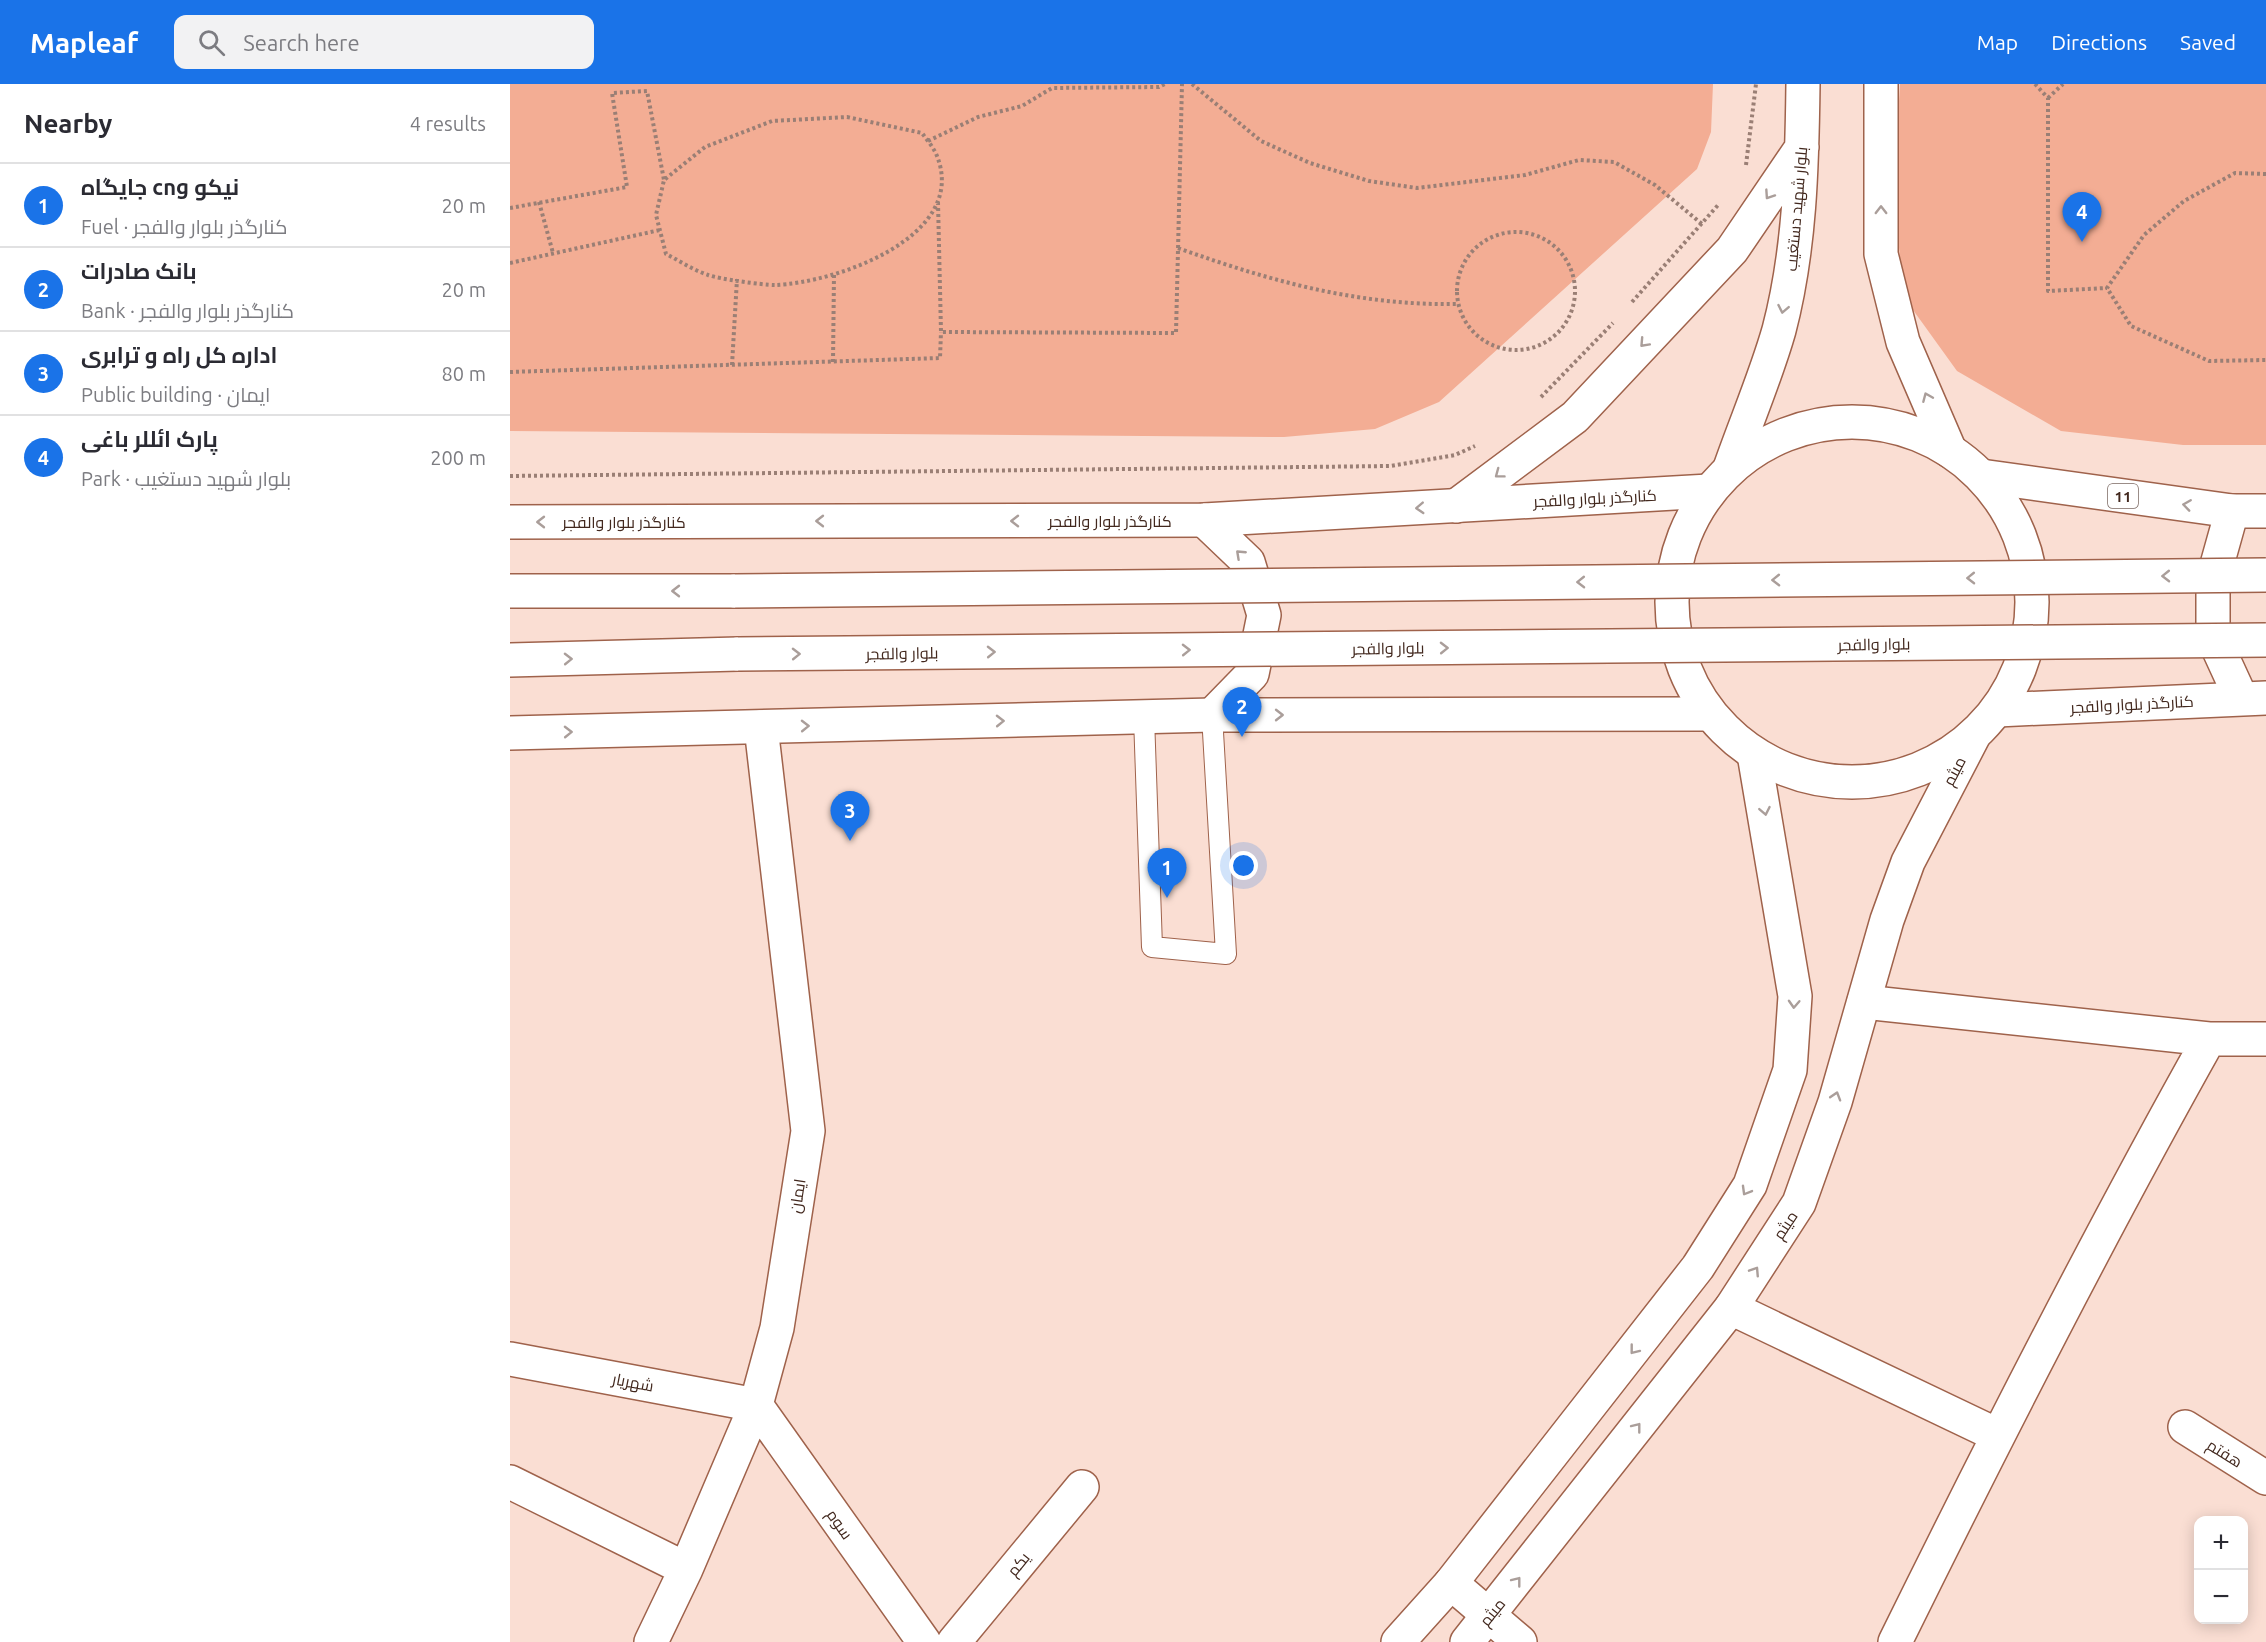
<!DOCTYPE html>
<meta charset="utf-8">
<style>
body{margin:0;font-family:Ubuntu,Cairo,sans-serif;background:#f2f2f3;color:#2b2b33}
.controls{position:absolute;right:18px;bottom:18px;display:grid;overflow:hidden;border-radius:12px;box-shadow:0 3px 15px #0003}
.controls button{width:54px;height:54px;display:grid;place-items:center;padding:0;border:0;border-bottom:2px solid #e1e1e2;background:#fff;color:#2b2b33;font:30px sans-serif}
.you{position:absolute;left:734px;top:782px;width:21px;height:21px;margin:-15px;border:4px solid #fff;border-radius:50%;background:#1a73e8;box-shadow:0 0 0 9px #1a73e833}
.badge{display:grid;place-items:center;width:39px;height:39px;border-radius:50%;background:#1a73e8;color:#fff;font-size:20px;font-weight:700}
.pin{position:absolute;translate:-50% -50px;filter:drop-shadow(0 2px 3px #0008)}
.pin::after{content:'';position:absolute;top:32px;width:21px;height:18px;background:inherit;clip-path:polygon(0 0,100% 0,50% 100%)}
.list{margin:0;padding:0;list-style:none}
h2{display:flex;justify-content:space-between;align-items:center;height:78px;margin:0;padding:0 24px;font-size:26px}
h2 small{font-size:20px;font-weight:400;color:#7c7c81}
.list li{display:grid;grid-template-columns:39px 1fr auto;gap:18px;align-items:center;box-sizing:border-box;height:84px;padding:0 24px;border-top:2px solid #e1e1e2}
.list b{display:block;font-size:22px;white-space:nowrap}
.list p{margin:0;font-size:20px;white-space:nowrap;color:#7c7c81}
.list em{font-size:20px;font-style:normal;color:#7c7c81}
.icon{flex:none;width:33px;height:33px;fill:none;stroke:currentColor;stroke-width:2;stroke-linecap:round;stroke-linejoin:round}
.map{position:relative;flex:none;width:1756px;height:1558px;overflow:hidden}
header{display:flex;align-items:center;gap:36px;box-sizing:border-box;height:84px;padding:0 30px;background:#1a73e8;color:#fff}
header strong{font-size:28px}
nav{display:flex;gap:33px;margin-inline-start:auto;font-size:21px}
.search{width:420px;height:54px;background:#f2f2f3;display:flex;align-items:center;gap:15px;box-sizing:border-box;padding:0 21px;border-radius:12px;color:#7c7c81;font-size:22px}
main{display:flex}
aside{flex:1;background:#fff}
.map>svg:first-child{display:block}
</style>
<header>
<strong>Mapleaf</strong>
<div class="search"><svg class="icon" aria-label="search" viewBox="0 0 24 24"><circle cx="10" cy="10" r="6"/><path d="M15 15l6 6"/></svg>Search here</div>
<nav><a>Map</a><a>Directions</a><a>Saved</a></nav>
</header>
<main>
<aside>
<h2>Nearby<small>4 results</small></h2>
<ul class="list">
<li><span class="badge">1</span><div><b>جایگاه cng نیکو</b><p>Fuel · کنارگذر بلوار والفجر</p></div><em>20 m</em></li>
<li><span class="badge">2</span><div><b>بانک صادرات</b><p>Bank · کنارگذر بلوار والفجر</p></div><em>20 m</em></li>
<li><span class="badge">3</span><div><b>اداره کل راه و ترابری</b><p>Public building · ایمان</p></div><em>80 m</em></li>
<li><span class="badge">4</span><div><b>پارک ائللر باغی</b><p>Park · بلوار شهید دستغیب</p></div><em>200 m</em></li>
</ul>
</aside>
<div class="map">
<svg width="1756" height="1558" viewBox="0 0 1756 1558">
<rect width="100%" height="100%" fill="#faded3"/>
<path fill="#f3ad94" d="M0,0H1203L1201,48L1187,85L929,318L865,345L774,353L0,347Z
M1390,0H1756V361H1673L1551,347L1447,287L1393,212L1384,103Z"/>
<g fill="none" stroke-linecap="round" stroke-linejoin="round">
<g stroke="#9f624b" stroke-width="22">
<path id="service" d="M634,633L642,863L716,870L702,631"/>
</g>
<g stroke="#9f624b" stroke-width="36">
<path id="minor" d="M1354,918L1699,955H1756
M1221,1224L1487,1351
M0,1275L246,1321L414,1558
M1675,1343L1756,1394
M0,1398L176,1485
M141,1558L176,1485L246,1321L267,1244L298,1047L251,643
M444,1558L572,1403
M1385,1558C1485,1355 1588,1153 1699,955"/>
</g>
<g stroke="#9f624b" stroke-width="36">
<path id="tertiary" d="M941,1499L1010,1558"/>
</g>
<g stroke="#9f624b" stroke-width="36">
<path id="secondary" d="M1371,0V170L1393,258L1440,367
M1220,384C1236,338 1256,292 1269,246C1290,166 1292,82 1293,0
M946,422L1065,333L1222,166L1292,63
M888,1558L941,1499L1188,1183L1240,1101L1280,986L1285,912L1244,670
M957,1558L1221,1224L1289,1119L1325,1018L1377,836L1398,778L1463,653"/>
</g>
<g stroke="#9f624b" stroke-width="36">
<path id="primary" d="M1471,392L1722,427H1756
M0,438L694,436L1199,407
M1487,626L1756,614
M0,649L702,631L1200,630"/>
</g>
<g stroke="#9f624b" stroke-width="36">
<path id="trunk" d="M1162 518a180 180 0 1 1 360 0a180 180 0 1 1-360 0Z
M1722,427L1703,495V553L1731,614
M694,436L738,478L754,531L742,590L702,631
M0,507H225
M0,576L228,570"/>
</g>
<path stroke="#9a7f75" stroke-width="4" stroke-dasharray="3 3" stroke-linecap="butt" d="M682,0L751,57L800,79L859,97L907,104L1015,91L1069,76L1104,78L1145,101L1192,140
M1525,0L1538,14V207L1597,204
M1538,14L1553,0
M337,33L412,49C417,56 424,64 427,72C459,153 325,199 265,201C253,201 209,195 198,191C183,186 170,177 156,170L146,131L154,96L195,63L262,37Z
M418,57L468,33L512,22L542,4L649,3L655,0
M1236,81L1246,0
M1756,90L1725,89L1674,117L1634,151L1597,204L1621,242L1699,277L1756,276
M29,118L43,169
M428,118L431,248L666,249L672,0
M0,124L117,103L102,9L137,7L154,96
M947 207a59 59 0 1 1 118 0a59 59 0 1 1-118 0Z
M668,164C760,197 849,222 948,220
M0,179L150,146
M1122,218L1209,120
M323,278L324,190
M222,281L227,195
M0,288L430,274L431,248
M1031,313L1103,239
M0,392L880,382L945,371L965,362"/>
<use href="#service" stroke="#fff" stroke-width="20"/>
<use href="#minor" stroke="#fff" stroke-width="33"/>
<use href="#tertiary" stroke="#fff" stroke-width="33"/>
<use href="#secondary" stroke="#fff" stroke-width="33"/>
<use href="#primary" stroke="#fff" stroke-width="33"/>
<use href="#trunk" stroke="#fff" stroke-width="33"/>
<g stroke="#9f624b" stroke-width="36" stroke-linecap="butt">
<path id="trunk-bridge" d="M225,507L1756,491
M228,570L1756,556"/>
</g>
<use href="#trunk-bridge" stroke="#fff" stroke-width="33"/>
</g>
<defs><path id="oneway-chevron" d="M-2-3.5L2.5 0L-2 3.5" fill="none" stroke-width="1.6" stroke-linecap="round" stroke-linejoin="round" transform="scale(1.5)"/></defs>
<g stroke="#aa9e9a">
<use href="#oneway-chevron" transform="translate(1259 111) rotate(124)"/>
<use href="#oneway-chevron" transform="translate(1371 126) rotate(-90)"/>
<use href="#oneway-chevron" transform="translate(1273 225) rotate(101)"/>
<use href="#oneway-chevron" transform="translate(1134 259) rotate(133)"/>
<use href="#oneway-chevron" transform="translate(1417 313) rotate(-113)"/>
<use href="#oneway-chevron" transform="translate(989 390) rotate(143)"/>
<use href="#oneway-chevron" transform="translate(1677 421) rotate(-172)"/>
<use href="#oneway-chevron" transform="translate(910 424) rotate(177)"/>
<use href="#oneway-chevron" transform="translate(310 437) rotate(180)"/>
<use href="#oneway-chevron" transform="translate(505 437) rotate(180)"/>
<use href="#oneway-chevron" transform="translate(31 438) rotate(180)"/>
<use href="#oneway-chevron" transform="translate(730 470) rotate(-137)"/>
<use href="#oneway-chevron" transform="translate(1656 492) rotate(179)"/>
<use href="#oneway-chevron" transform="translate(1461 494) rotate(179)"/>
<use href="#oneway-chevron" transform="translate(1266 496) rotate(179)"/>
<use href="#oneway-chevron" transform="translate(1071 498) rotate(179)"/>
<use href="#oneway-chevron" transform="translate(166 507) rotate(-180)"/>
<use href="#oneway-chevron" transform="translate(934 564) rotate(-1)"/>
<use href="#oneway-chevron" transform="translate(676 566) rotate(-1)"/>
<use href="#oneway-chevron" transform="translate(481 568) rotate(-1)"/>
<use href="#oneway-chevron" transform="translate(286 570) rotate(-1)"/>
<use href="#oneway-chevron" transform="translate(58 575) rotate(-1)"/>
<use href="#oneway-chevron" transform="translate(769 631)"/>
<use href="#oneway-chevron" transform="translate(490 637) rotate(-1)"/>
<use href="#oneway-chevron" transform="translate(295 642) rotate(-1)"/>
<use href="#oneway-chevron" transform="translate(58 648) rotate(-1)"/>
<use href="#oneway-chevron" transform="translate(1255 727) rotate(79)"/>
<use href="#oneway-chevron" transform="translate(1284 920) rotate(93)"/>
<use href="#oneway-chevron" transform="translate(1326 1012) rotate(-73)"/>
<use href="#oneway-chevron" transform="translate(1236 1107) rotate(120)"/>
<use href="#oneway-chevron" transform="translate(1245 1187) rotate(-57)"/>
<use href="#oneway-chevron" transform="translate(1124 1266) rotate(128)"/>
<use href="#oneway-chevron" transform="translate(1127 1343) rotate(-52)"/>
<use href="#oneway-chevron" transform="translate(1007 1497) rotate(-52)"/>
</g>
<g text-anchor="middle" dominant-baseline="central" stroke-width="5" stroke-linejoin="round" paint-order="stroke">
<rect fill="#fff" stroke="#7b6862" stroke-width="1.5" x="1598" y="400" width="30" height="24" rx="4.5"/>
<g font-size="15" font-weight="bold" fill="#42281e">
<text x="1613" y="412">11</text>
</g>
<g font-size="16" fill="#42281e" stroke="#fff">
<text transform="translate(1286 125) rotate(-85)">بلوار شهید دستغیب</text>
<text transform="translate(1085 414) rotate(-3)">کنارگذر بلوار والفجر</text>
<text x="600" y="437">کنارگذر بلوار والفجر</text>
<text x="114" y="438">کنارگذر بلوار والفجر</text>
<text transform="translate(1364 560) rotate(-1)">بلوار والفجر</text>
<text transform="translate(878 564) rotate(-1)">بلوار والفجر</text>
<text transform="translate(392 569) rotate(-1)">بلوار والفجر</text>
<text transform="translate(1622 620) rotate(-3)">کنارگذر بلوار والفجر</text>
<text transform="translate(1444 687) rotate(-62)">میثم</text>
<text transform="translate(287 1112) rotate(-81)">ایمان</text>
<text transform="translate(1275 1141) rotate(-57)">میثم</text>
<text transform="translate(123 1298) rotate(11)">شهریار</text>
<text transform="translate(1715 1369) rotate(32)">هفتم</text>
<text transform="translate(330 1440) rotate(55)">سوم</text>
<text transform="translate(508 1480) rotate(-51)">یکم</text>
<text transform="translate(982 1528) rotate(-51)">میثم</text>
</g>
</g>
</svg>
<div class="controls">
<button>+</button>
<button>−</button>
</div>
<div class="you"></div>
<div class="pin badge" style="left:657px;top:814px">1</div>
<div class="pin badge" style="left:732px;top:653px">2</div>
<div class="pin badge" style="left:340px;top:757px">3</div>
<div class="pin badge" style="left:1572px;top:158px">4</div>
</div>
</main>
